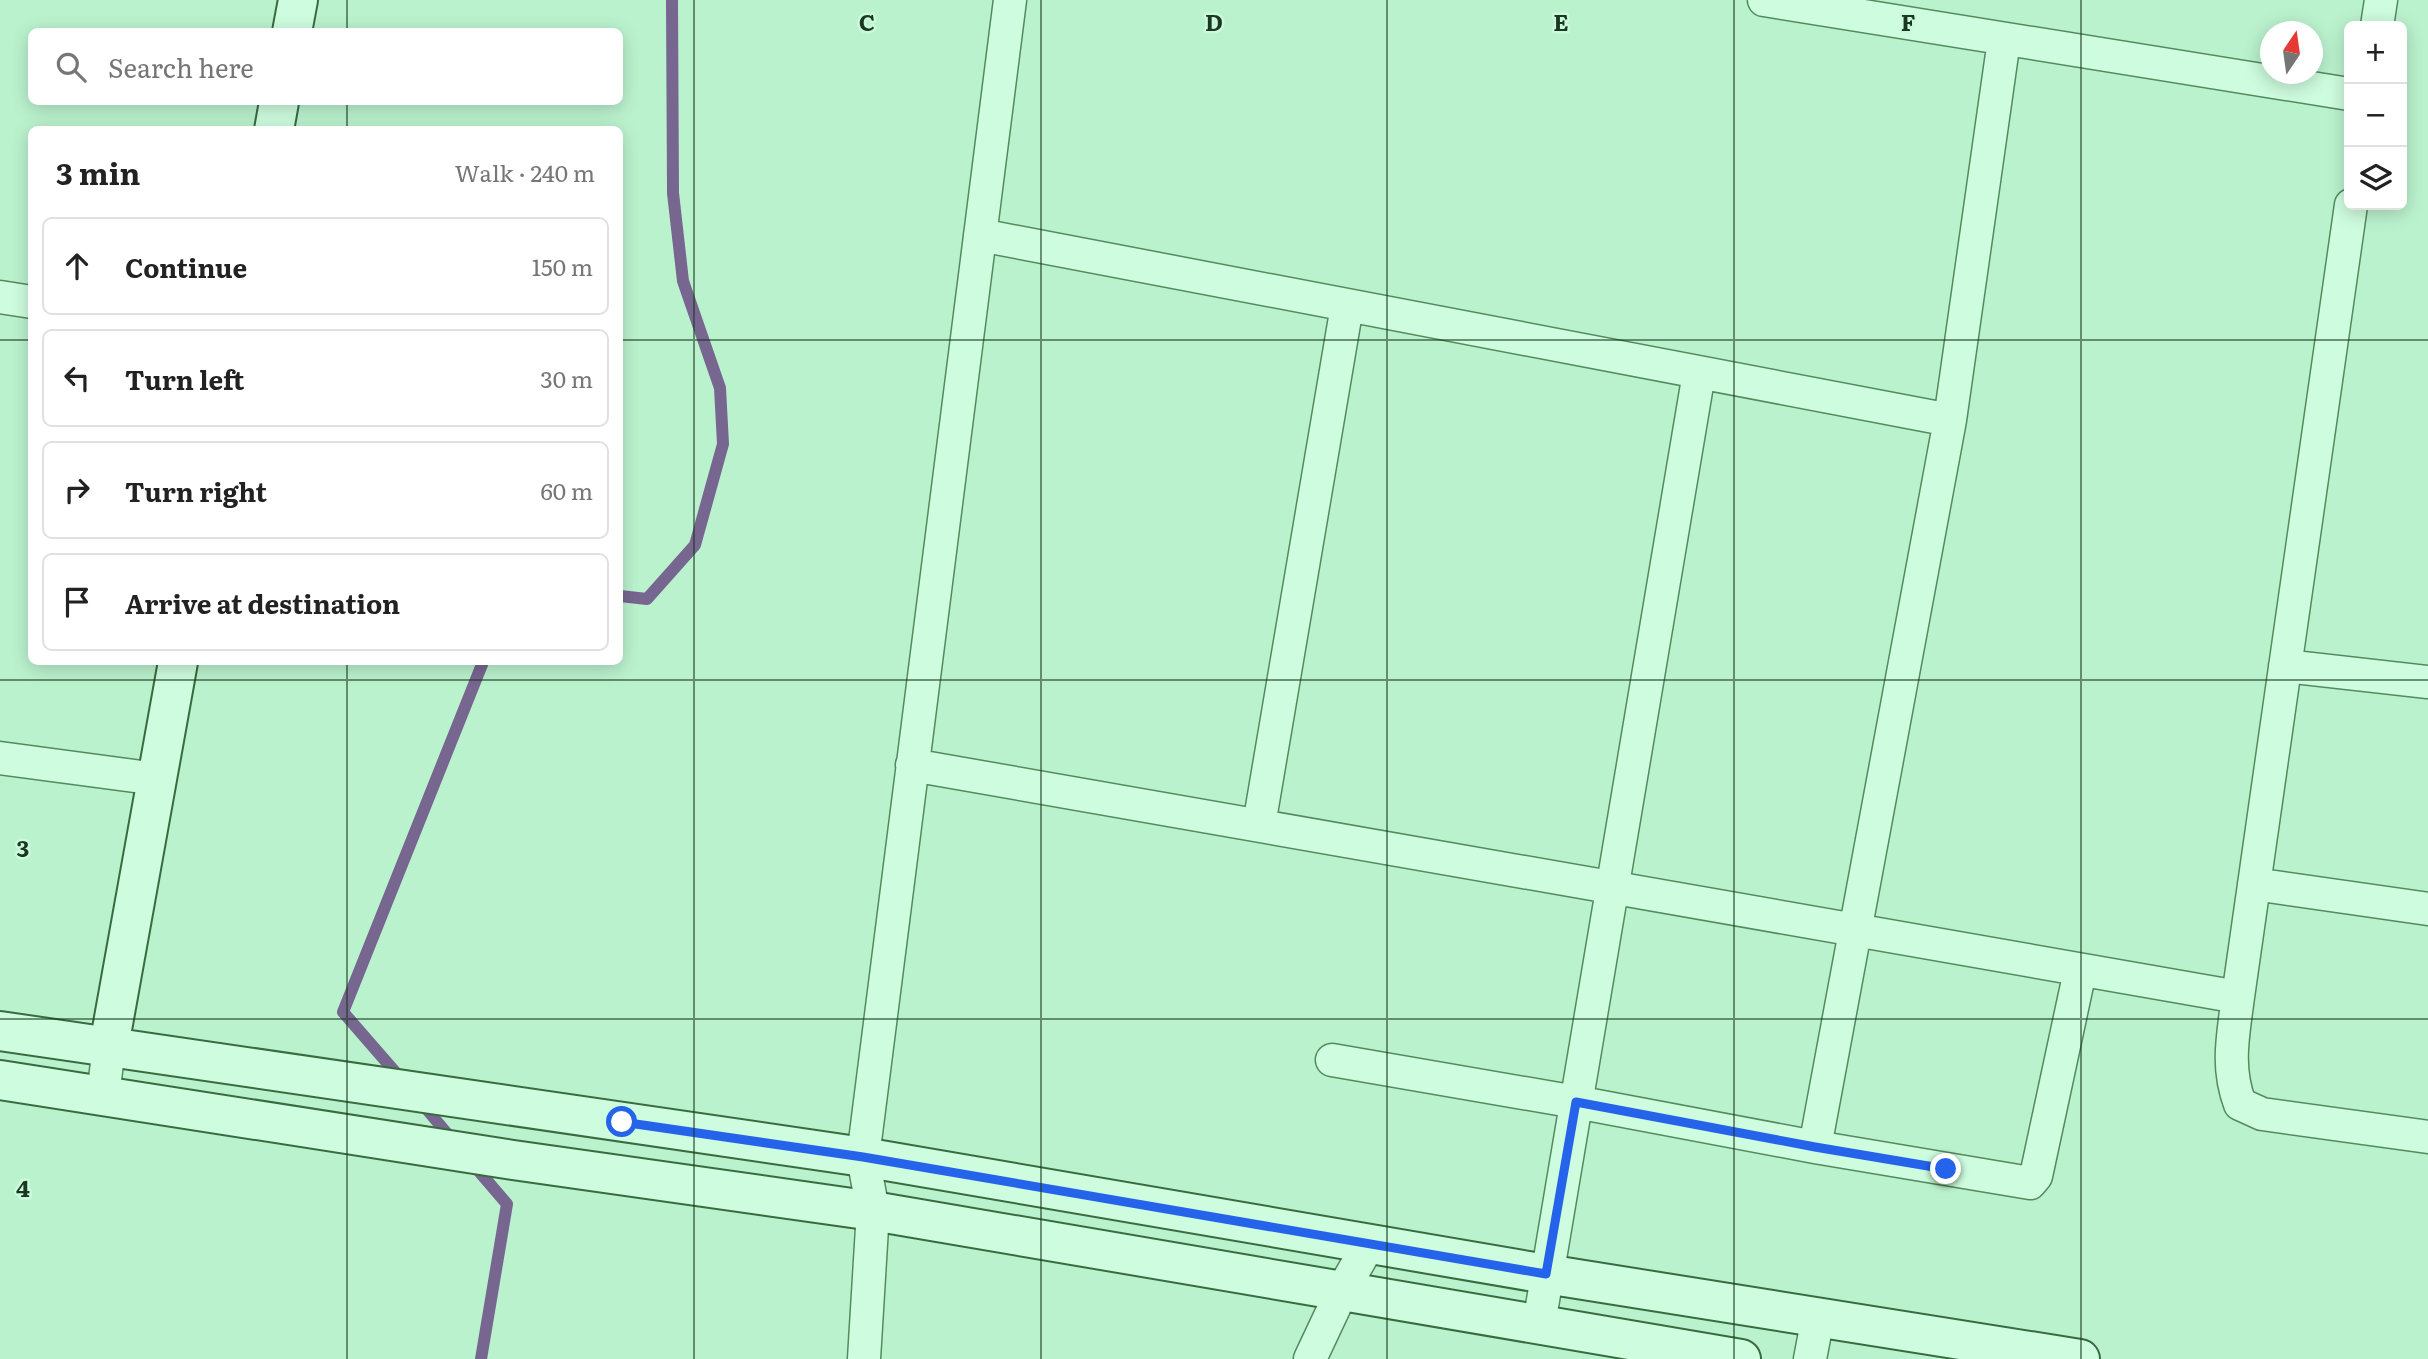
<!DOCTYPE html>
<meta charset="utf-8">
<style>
body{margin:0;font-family:Literata,serif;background:#f2f2f2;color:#222}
.controls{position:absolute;right:21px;top:21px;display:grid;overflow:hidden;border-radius:10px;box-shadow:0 4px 18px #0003}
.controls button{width:63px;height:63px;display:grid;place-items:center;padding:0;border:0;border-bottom:2px solid #e0e0e0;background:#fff;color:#222;font:35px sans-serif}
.compass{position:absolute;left:2260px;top:21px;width:63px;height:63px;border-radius:50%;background:#fff;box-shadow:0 4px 18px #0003;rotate:13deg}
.stop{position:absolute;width:21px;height:21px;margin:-16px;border:5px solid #2563eb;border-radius:50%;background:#fff}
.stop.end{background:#2563eb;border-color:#fff;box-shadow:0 2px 7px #0008}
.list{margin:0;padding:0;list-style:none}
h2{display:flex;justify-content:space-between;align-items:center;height:91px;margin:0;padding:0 28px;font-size:30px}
h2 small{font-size:23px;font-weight:400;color:#767676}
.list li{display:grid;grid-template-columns:46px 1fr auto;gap:21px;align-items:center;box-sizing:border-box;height:98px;margin:0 14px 14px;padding:0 14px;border:2px solid #e0e0e0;border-radius:10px}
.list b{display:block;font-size:26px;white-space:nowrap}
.list em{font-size:23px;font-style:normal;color:#767676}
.icon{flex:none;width:38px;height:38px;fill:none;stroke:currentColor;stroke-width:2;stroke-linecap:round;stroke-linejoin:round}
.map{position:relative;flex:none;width:2428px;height:1359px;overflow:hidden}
.search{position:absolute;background:#fff;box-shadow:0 4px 18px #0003;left:28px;top:28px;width:595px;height:77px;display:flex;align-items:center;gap:18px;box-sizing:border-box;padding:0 24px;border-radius:10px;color:#767676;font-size:26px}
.panel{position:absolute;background:#fff;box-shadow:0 4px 18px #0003;left:28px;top:126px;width:595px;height:539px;border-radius:10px}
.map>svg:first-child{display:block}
</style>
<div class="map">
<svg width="2428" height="1359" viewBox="0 0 2428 1359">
<rect width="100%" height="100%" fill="#bbf2ce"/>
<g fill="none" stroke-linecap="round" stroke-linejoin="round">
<path stroke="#776690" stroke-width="12" d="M620,596L647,599L695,545L723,444L720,388L683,281L673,193L672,0
M403,1081L343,1012L483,662
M419,1100L455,1143
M471,1162L507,1204L481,1359"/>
<g stroke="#538b5d" stroke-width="35">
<path id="street" d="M1764,0L2349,94
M2377,26L2381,0
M2351,205L2238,997C2233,1036 2226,1067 2240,1104L2262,1114L2428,1137
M980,235L1950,420
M0,297L32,302
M2285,666L2428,682
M0,758L157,779
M912,765L2238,997
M1259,825L1347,306
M2254,884L2428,909
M1332,1060L1576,1102L1815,1147L2030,1183L2036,1176L2080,971
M103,1096L109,1046
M1815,1147L1950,420L2004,40
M1539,1324L1699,373
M864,1359L873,1211L863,1157L1010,0
M1310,1359L1342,1291L1369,1244
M1810,1359L1818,1317"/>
</g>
<g stroke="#376c3e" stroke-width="42">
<path id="secondary" d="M292,32L298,0
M274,130L279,102
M0,1031L863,1157L1546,1274L2080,1359
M109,1046L178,662
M0,1080L513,1160L873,1211L1741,1359"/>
</g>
<use href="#street" stroke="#cefcde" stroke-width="32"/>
<use href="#secondary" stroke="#cefcde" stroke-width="38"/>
</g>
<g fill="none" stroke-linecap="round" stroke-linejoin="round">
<path stroke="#2563eb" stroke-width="9" d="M622,1122L863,1157L1546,1274L1576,1102L1815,1147L1946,1169"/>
</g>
<path fill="none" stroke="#1a381e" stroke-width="2" stroke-opacity="0.55" d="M347,0V32M694,0V1359M1041,0V1359M1387,0V1359M1734,0V1359M2081,0V1359M347,102V130M0,340H32M620,340H2428M347,662V1359M0,680H2428M0,1019H2428"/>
<g font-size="23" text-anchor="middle" font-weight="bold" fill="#1a381e" stroke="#cbf9db" stroke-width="5" stroke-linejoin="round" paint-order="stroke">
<text x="867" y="31">C</text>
<text x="1214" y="31">D</text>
<text x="1561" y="31">E</text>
<text x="1908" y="31">F</text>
<text x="23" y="857">3</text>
<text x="23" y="1197">4</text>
</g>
</svg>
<div class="controls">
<button>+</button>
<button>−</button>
<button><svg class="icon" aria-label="layers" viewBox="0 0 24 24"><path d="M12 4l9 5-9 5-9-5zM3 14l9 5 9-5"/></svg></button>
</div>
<svg class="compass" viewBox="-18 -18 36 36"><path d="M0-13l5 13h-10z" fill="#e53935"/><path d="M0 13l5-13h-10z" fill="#767676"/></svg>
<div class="stop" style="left:622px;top:1122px"></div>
<div class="stop end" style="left:1946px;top:1169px"></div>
<div class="search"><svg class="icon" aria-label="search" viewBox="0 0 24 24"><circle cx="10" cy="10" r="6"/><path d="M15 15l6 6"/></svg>Search here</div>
<section class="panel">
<h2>3 min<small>Walk · 240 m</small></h2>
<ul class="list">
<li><svg class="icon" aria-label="ahead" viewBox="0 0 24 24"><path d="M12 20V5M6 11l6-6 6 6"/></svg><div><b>Continue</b></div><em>150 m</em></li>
<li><svg class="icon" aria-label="left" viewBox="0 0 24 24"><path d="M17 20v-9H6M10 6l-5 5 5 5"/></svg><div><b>Turn left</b></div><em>30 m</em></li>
<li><svg class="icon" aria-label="right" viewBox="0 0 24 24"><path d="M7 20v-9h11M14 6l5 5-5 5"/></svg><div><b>Turn right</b></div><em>60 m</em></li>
<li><svg class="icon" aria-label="arrive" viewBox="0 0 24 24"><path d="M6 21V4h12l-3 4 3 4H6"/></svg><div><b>Arrive at destination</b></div></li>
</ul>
</section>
</div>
